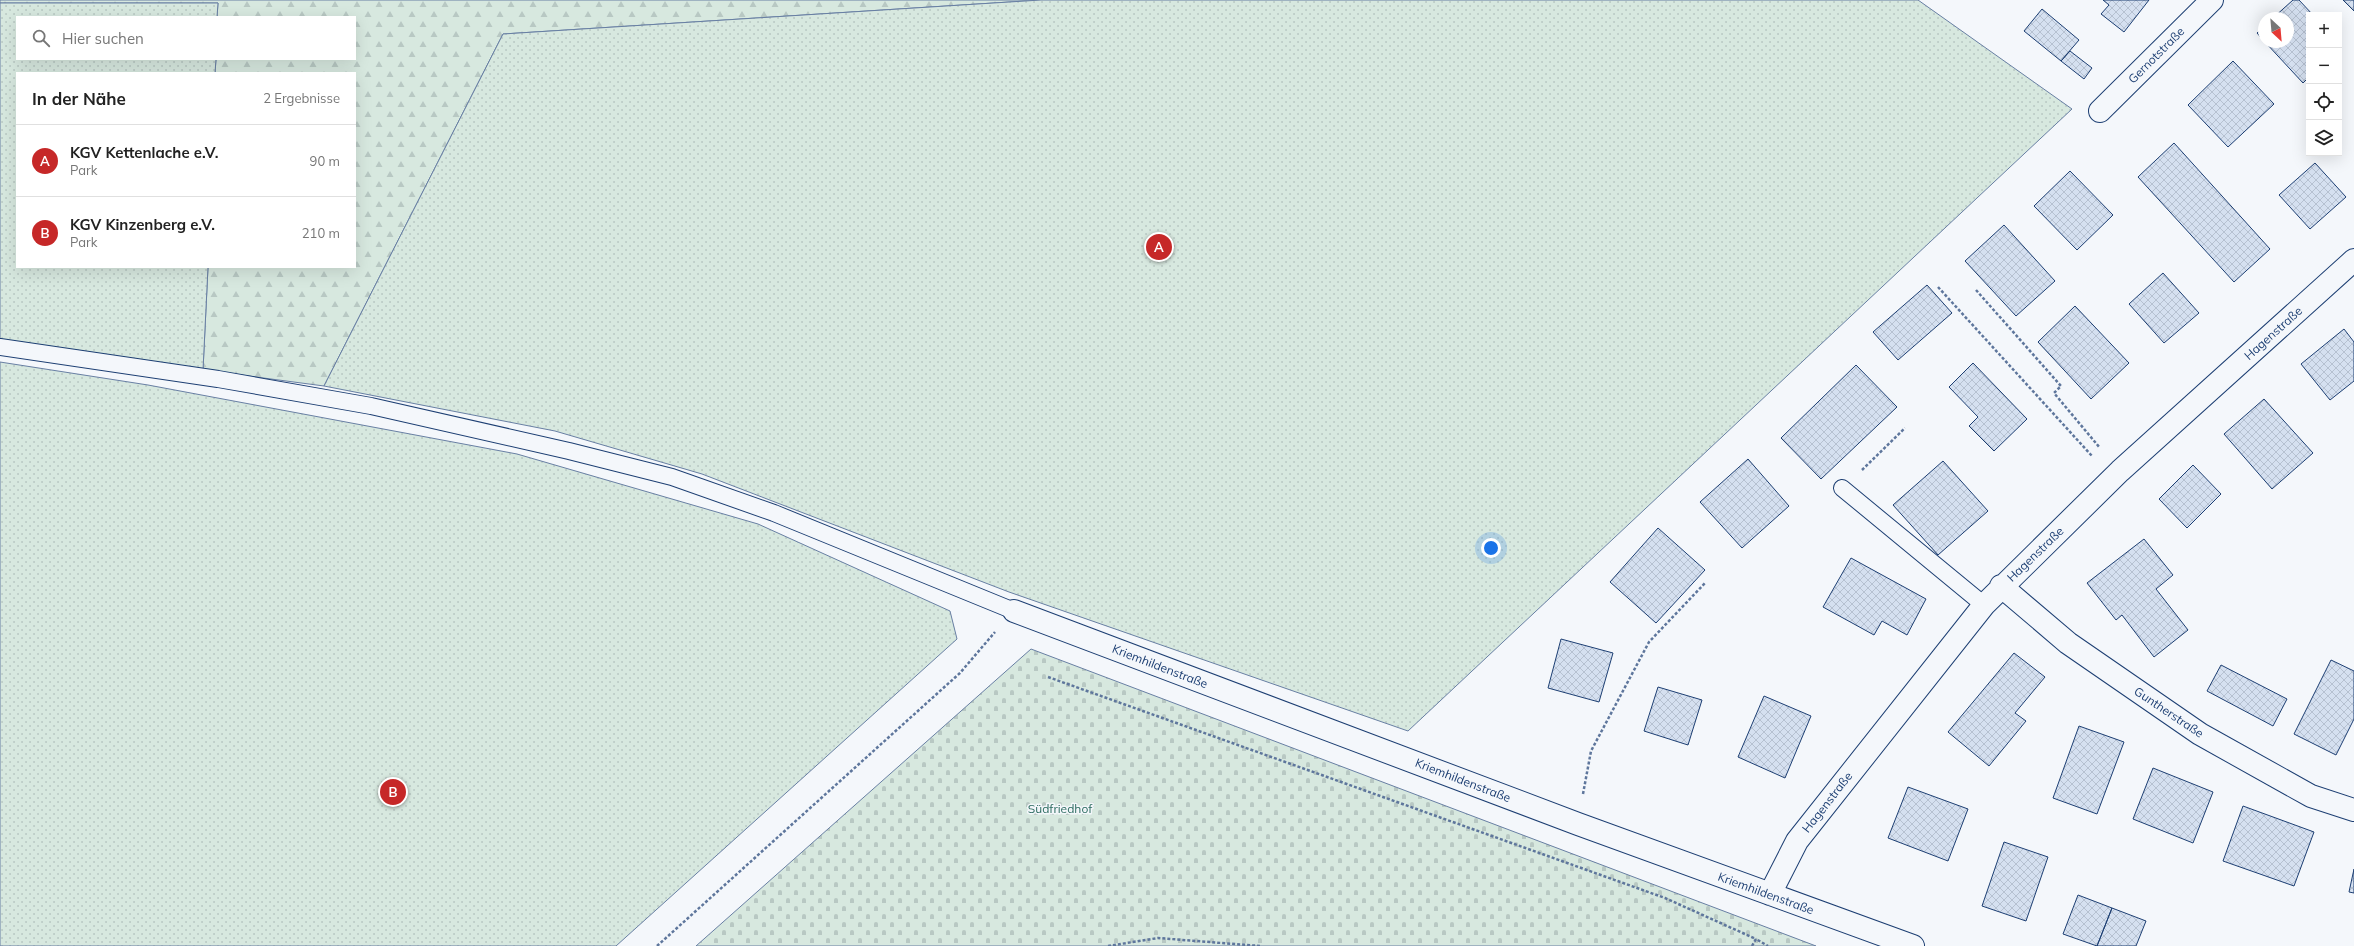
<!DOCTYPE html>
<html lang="de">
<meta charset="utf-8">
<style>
body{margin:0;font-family:Mulish,sans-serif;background:#f2f2f2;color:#222}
.controls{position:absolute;right:12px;top:12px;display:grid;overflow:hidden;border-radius:0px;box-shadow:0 4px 16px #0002}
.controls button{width:36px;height:36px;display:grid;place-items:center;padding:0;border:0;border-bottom:1px solid #e0e0e0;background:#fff;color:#222;font:20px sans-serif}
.compass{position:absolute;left:2258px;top:12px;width:36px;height:36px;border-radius:50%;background:#fff;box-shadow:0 4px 16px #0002;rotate:154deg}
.you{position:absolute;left:1491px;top:548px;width:14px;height:14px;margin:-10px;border:3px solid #fff;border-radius:50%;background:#1a73e8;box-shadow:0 0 0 6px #1a73e833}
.badge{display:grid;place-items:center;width:26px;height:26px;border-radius:50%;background:#c62828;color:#fff;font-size:13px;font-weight:700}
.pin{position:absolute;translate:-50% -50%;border:2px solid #fff;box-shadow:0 1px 4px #0006}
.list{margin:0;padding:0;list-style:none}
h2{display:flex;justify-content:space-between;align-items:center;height:52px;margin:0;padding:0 16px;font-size:17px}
h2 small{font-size:13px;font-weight:400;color:#767676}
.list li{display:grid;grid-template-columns:26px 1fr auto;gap:12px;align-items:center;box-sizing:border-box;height:72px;padding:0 16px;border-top:1px solid #e0e0e0}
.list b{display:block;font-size:15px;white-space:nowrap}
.list p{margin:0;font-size:13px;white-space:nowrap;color:#767676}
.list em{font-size:13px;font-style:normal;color:#767676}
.icon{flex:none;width:22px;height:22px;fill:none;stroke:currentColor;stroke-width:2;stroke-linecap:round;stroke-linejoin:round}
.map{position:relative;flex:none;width:2354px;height:946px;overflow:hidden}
.search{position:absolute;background:#fff;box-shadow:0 4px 16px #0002;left:16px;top:16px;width:340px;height:44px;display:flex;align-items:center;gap:10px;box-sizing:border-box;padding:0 14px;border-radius:0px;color:#767676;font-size:15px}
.panel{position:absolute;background:#fff;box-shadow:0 4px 16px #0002;left:16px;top:72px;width:340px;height:196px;border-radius:0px}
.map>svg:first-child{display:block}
</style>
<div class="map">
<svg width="2354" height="946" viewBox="0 0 2354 946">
<defs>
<pattern id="forest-firs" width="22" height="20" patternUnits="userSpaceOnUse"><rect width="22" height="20" fill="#d7e8df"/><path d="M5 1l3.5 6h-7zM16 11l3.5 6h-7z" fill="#b8c8c3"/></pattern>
<pattern id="cemetery-stones" width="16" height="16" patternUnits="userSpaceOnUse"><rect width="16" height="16" fill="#d7e8df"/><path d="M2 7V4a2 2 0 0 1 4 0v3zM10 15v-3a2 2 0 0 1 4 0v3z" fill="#b8c8c3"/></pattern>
<pattern id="park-dots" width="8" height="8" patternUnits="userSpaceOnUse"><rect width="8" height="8" fill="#d7e8df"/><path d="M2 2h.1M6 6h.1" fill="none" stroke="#b8c8c3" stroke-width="1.8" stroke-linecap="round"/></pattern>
<pattern id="building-cross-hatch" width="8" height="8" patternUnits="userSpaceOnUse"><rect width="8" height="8" fill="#d5e0f0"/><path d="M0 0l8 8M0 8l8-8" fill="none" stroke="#b6c1d1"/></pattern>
</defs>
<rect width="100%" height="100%" fill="#f4f7fb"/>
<path fill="url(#forest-firs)" stroke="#687fa3" d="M0,0H1041L503,34L324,386L203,370L208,267H355V73H215L216,59H355V17H217L218,3H0Z"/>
<path fill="url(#cemetery-stones)" stroke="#687fa3" d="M1031,649L1816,946H696Z"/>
<path fill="url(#park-dots)" stroke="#687fa3" d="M1041,0H1918L2072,109L1408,731L1009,592L702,474L555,431L324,386L503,34Z
M0,3H218L217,17H17V59H216L215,73H17V267H208L203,370L0,339Z
M0,362L148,385L517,454L758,524L950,611L957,639L616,946H0Z"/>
<path fill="url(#building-cross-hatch)" stroke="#1d3f73" d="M2103,0H2149L2124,32L2101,14L2109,5Z
M2293,0H2299L2313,15H2309V77L2303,83L2265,42H2288V18H2273Z
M2343,0H2354V11Z
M2042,9L2079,40L2061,61L2024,31Z
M2264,27V41L2257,33Z
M2070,51L2092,68L2084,79L2061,61Z
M2233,61L2274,104L2228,147L2188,105Z
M2174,143L2270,249L2234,282L2138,177Z
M2315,163L2346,197L2310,229L2279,195Z
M2070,171L2113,215L2077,250L2034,206Z
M2004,225L2055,281L2016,316L1965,261Z
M2163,273L2199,313L2164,343L2129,304Z
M1927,285L1952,313L1898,360L1873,332Z
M2075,306L2129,363L2091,399L2038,342Z
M2344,329L2354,342V381L2330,400L2301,364Z
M1973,363L2027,419L1994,451L1969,426L1978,417L1949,387Z
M1856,365L1897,407L1821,479L1781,438Z
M2264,399L2313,453L2272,489L2224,434Z
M1748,459L1789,506L1742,548L1700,502Z
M1943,461L1988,511L1938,555L1893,505Z
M2193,465L2221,494L2187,528L2159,499Z
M1658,528L1705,570L1656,623L1610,582Z
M2144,539L2173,575L2156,589L2188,630L2154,657L2122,615L2116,620L2087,583Z
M1851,558L1926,599L1907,635L1882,621L1874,635L1823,607Z
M1561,639L1613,653L1599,702L1548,688Z
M2014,653L2045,677L2015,713L2026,721L1989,766L1948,732Z
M2331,660L2354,671V719L2336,755L2294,734Z
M2221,665L2287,699L2273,726L2207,691Z
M1658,687L1702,700L1688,745L1644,731Z
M1764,696L1811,716L1785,778L1738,757Z
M2079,726L2124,742L2097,814L2053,798Z
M2153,768L2213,792L2193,843L2133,819Z
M1908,787L1968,809L1948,861L1888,838Z
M2243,806L2314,832L2294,886L2223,861Z
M2004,842L2048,857L2026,921L1982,906Z
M2354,869V893L2349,892Z
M2078,895L2112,908L2097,946L2063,934Z
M2112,908L2146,921L2136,946H2097Z"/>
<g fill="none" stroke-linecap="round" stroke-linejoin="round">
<g stroke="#1d3f73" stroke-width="18">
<path id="service" d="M0,347L218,379L371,406L569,451L672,477L774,513L1014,611
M1842,488L1984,605"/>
</g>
<g stroke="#1d3f73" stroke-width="24">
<path id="minor" d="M2100,111L2212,0
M2001,586L2068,643L2200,734L2311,796L2354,810
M1014,611L1578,824L1913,946
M1770,894L1797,841L1984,605L2120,471L2354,260"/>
</g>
<path stroke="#5e769c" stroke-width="2.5" stroke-dasharray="3 2" stroke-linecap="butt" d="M1938,287L2092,456
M1976,290L2061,386L2054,393L2100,448
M1862,470L1905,428
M1048,677L1665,898L1756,939
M1583,794L1591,751L1649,642L1706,582
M657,946L960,673L995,632
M1108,946L1158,938L1260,946
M1752,946L1756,939L1768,946"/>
<use href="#service" stroke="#f4f7fb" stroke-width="16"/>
<use href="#minor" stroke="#f4f7fb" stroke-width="22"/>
</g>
<g text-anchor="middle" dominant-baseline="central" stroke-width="3" stroke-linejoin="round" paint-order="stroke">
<g font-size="12" fill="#1d3f73" stroke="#f4f7fb">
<text transform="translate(2156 55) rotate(-45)">Gernotstraße</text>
<text transform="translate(2273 333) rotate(-42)">Hagenstraße</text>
<text transform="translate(2035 554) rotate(-44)">Hagenstraße</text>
<text transform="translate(1160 666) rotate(21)">Kriemhildenstraße</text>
<text transform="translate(2169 712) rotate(34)">Guntherstraße</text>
<text transform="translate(1463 780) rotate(21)">Kriemhildenstraße</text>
<text transform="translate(1827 802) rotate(-52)">Hagenstraße</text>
<text transform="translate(1766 893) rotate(20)">Kriemhildenstraße</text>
</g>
<g font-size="12" fill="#2c6c60" stroke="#f4f7fb">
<text x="1060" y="808">Südfriedhof</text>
</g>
</g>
</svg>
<div class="controls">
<button>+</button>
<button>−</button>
<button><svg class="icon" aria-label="locate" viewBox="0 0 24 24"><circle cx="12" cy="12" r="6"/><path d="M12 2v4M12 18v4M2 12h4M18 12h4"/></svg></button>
<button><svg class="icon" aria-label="layers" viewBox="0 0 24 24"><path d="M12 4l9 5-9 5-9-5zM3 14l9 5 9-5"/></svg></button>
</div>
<svg class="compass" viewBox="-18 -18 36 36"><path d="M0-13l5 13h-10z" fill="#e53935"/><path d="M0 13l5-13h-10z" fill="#767676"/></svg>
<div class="you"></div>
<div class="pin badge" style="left:1159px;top:247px">A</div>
<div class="pin badge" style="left:393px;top:792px">B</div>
<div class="search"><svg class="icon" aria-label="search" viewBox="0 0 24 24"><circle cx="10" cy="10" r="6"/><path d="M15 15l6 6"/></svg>Hier suchen</div>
<section class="panel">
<h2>In der Nähe<small>2 Ergebnisse</small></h2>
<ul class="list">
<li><span class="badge">A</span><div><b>KGV Kettenlache e.V.</b><p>Park</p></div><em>90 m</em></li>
<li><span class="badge">B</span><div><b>KGV Kinzenberg e.V.</b><p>Park</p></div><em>210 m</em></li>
</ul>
</section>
</div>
